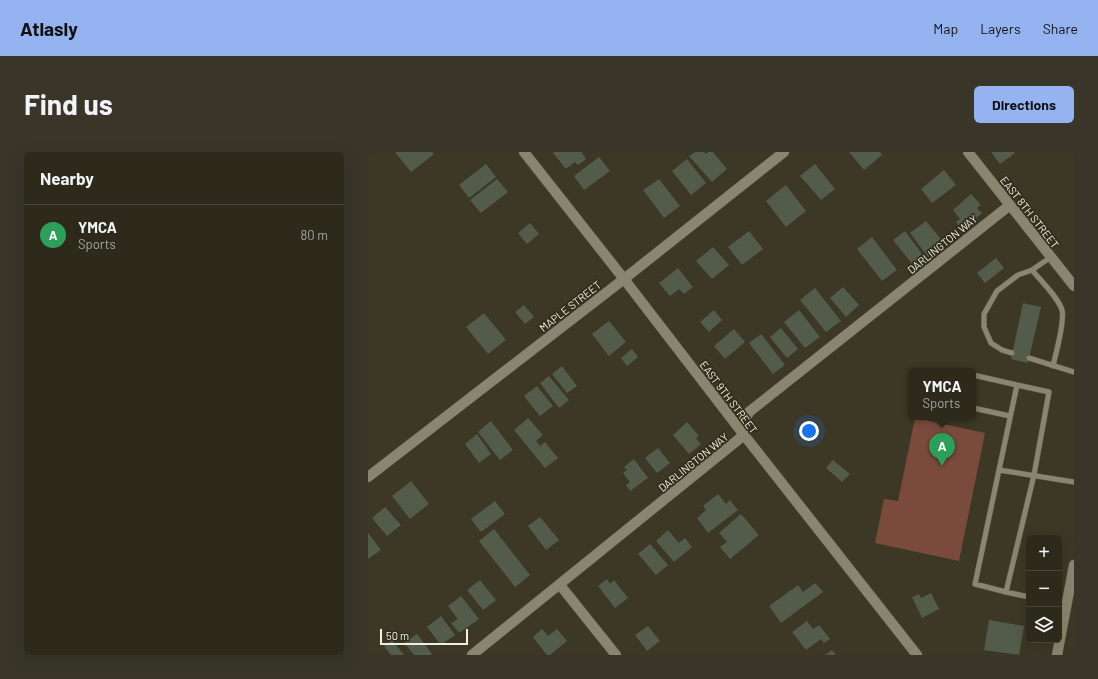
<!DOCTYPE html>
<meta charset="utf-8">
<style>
body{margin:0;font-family:Barlow,sans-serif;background:#393629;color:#f1f3f6}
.controls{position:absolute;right:12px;bottom:12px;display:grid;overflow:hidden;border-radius:6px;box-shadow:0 4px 16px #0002}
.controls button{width:36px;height:36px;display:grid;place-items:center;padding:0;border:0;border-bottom:1px solid #48463b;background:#2d2a1c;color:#f1f3f6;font:20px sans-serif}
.scale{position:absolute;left:12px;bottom:10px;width:88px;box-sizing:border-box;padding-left:4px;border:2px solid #f1efe4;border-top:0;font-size:11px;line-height:14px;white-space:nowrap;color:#f1efe4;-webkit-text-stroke:3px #312e1c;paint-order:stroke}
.you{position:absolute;left:441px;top:279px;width:14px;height:14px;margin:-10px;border:3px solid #fff;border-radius:50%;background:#1a73e8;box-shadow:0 0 0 6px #1a73e833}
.badge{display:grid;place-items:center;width:26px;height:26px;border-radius:50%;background:#95b2f1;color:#fff;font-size:13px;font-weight:700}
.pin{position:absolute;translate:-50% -33px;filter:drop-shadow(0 1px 2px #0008)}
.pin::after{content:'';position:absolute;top:21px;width:14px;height:12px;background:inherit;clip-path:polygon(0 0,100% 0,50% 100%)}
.popup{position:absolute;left:540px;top:216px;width:68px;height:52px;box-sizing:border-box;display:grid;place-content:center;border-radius:6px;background:#2d2a1c;filter:drop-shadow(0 1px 3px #0005);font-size:13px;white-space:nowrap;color:#a7a7a3}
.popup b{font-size:15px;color:#f1f3f6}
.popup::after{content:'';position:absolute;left:50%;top:100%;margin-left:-8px;border:8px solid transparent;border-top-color:#2d2a1c}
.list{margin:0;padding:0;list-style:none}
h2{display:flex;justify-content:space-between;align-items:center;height:52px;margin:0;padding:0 16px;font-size:17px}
h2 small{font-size:13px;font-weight:400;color:#a7a7a3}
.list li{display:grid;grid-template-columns:26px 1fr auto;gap:12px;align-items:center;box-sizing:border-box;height:60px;padding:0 16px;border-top:1px solid #48463b}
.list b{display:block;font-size:15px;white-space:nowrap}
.list p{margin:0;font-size:13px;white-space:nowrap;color:#a7a7a3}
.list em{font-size:13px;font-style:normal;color:#a7a7a3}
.icon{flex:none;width:22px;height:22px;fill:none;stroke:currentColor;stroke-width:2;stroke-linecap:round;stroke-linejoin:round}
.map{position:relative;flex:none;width:706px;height:503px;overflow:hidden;border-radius:6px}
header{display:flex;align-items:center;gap:24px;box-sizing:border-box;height:56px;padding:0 20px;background:#95b2f1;color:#111}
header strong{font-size:19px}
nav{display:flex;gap:22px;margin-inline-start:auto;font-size:14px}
.intro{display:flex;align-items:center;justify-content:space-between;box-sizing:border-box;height:96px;padding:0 24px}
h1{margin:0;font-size:28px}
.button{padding:10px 18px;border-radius:6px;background:#95b2f1;color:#111;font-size:14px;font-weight:700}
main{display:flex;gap:24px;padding:0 24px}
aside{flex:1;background:#2d2a1c;border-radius:6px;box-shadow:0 4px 16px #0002}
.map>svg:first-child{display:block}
</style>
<header>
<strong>Atlasly</strong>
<nav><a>Map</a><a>Layers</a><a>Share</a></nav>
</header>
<div class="intro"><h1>Find us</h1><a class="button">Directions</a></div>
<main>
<aside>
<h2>Nearby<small></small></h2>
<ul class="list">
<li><span class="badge" style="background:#2e9e5b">A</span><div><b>YMCA</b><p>Sports</p></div><em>80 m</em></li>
</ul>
</aside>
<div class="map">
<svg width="706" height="503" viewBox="0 0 706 503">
<rect width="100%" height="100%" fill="#3c3825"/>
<path fill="#7a4b3d" d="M547,266L617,281L591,409L507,391L516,347L530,349Z"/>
<path fill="#535c4a" d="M27,0H64L66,2L43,20Z
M186,0H215L214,1L218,7L210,13L207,10L198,17L185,1Z
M327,0H336L338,2L340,0H345L359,17L344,30L321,4Z
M481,0H512L514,3L496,18Z
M623,0H646L647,1L632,12Z
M231,5L242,19L216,38L206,24Z
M319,7L338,31L323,43L304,19Z
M118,12L128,25L101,46L91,33Z
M447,12L467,37L453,48L432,24Z
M576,18L588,33L564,51L553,37Z
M129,27L140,40L113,61L102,48Z
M291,27L312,54L296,66L275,38Z
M418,33L438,59L418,75L398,49Z
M603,42L613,53L609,56L614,61L594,78L588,70L592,67L585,58Z
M558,69L577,92L560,105L542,81Z
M162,71L171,82L159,92L150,81Z
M381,79L395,97L374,113L360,95Z
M537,79L554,102L548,107L550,109L545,113L525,88Z
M504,85L529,118L514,129L489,97Z
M345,95L361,113L344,127L328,109Z
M628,106L636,116L617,131L609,121Z
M310,116L325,135L316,142L311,137L302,144L291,131Z
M475,135L491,153L478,165L462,146Z
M447,136L473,169L458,180L432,148Z
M655,151L673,155L660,211L643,207Z
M156,153L166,165L157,172L147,160Z
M346,158L354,168L341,180L332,170Z
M431,158L452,185L437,196L416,170Z
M116,161L138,188L120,202L98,175Z
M241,169L258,190L241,204L224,182Z
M413,176L430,197L419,206L402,185Z
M366,177L377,190L357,207L346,194Z
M393,182L417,213L405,222L381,191Z
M264,197L270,205L259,214L253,206Z
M194,214L209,234L199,241L184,222Z
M181,224L201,248L191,256L172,231Z
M169,234L185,254L172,264L156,244Z
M160,266L175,283L168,289L172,294L177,290L190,306L177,316L146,278Z
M123,269L145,298L132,308L110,280Z
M319,270L331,284L328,286L333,292L321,302L305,283Z
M109,282L123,302L111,311L97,292Z
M290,296L302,311L289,321L277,306Z
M266,307L280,326L262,339L258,333L262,330L255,321L259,318L256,315Z
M465,308L482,322L474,330L458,316Z
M43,329L61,352L42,367L24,344Z
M350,342L358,352L362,348L370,358L340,381L329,366L338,358L335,354Z
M127,349L137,362L113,380L103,367Z
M17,355L33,373L19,384L4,366Z
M373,362L391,383L362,407L352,395L359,390L351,381Z
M172,365L191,388L178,398L160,374Z
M126,377L162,423L147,435L111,389Z
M300,378L311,391L317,386L324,395L306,410L288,389Z
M0,381L13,398L0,407Z
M282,392L300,413L288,423L270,402Z
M239,427L242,432L246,428L260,446L247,456L230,434Z
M112,428L128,448L115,458L99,438Z
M447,431L455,440L413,471L401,454L430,433L435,440Z
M563,441L571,457L554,466L544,445L551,442L553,446Z
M93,444L111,467L91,481L83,471L90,467L80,454Z
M73,464L87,483L73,493L59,475Z
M621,468L656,474L651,503L616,498Z
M439,469L445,477L451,473L462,487L456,491L453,487L438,498L424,480Z
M280,474L292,489L279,499L267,483Z
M174,477L180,484L189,477L199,489L182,503H179L165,485Z
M49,482L64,502L62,503H46L36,491Z
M24,488L36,503H23L16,494Z
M464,498L468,503H457Z"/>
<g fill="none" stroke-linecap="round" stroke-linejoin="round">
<g stroke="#595545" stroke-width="6">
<path id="service" d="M664,118C673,129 690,145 694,158C697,169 688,201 685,214
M644,201L634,198L623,191L616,175V162L629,139L650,123L664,118L683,105
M661,206L706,220
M580,219H586
M605,223L649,233L631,318L706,330
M605,256L642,264
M631,318L607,432L638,440L666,323L681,240L649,233
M638,440L661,445"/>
</g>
<g stroke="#595545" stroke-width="11">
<path id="minor" d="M156,0L256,127
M600,0L706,134
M192,433L248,503
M104,503L376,283L378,266L381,260L642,53"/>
</g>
<g stroke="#595545" stroke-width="11">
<path id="tertiary" d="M256,127L376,283L549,503"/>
</g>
<g stroke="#595545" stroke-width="11">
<path id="secondary" d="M0,325L256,127L416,0
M689,503L706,413"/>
</g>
<use href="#service" stroke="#898570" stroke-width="5"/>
<use href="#minor" stroke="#898570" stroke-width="10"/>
<use href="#tertiary" stroke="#898570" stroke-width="10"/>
<use href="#secondary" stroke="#898570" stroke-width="10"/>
</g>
<g text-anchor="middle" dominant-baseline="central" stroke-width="3.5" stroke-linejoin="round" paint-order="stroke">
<g font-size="11" fill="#f1efe4" stroke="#312e1c">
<text transform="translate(662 60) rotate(52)">EAST 8TH STREET</text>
<text transform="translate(574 92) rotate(-39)">DARLINGTON WAY</text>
<text transform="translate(202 154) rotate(-38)">MAPLE STREET</text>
<text transform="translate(361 245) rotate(53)">EAST 9TH STREET</text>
<text transform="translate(325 310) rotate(-39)">DARLINGTON WAY</text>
</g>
</g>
</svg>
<div class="controls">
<button>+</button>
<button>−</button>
<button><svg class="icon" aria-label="layers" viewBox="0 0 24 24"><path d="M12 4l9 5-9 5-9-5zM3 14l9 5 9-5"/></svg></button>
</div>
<div class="scale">50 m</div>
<div class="you"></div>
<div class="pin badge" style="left:574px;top:314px;background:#2e9e5b">A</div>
<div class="popup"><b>YMCA</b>Sports</div>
</div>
</main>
